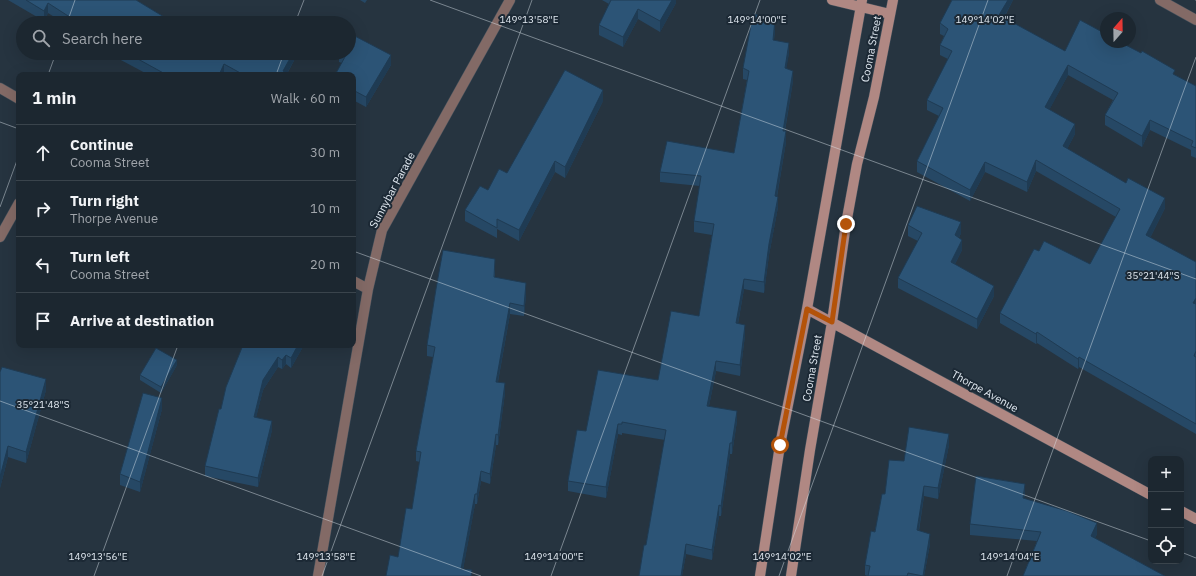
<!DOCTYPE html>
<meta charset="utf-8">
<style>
body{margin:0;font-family:"IBM Plex Sans",sans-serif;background:#252f38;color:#f1f3f6}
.controls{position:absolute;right:12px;bottom:12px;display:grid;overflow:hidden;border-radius:8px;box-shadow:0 4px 16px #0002}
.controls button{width:36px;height:36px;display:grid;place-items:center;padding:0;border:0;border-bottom:1px solid #3a444c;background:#1c2730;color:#f1f3f6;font:20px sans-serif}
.compass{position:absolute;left:1100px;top:12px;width:36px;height:36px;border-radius:50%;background:#1c2730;box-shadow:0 4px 16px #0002;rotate:20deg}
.stop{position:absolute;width:12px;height:12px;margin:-9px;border:3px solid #b45309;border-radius:50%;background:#fff}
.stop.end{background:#b45309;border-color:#fff;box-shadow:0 1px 4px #0008}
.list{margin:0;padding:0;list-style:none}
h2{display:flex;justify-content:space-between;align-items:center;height:52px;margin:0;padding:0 16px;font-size:17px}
h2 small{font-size:13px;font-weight:400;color:#a0a5ab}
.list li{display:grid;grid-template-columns:26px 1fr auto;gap:12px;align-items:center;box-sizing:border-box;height:56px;padding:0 16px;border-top:1px solid #3a444c}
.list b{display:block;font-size:15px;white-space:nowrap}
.list p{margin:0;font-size:13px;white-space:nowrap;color:#a0a5ab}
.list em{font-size:13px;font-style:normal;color:#a0a5ab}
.icon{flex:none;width:22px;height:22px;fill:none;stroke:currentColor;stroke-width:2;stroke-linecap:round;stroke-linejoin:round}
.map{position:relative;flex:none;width:1196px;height:576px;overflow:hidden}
.search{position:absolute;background:#1c2730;box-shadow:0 4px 16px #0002;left:16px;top:16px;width:340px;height:44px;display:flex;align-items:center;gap:10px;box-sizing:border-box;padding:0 14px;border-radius:22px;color:#a0a5ab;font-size:15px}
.panel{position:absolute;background:#1c2730;box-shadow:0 4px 16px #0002;left:16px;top:72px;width:340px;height:276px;border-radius:8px}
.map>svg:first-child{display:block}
</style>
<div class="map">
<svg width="1196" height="576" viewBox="0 0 1196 576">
<rect width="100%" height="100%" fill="#263440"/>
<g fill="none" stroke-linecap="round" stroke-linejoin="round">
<g stroke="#44515c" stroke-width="11">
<path id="street" d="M1160,0L1196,20
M0,88L19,99
M0,237L19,203
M353,281L368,289
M318,576L368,289L382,230L510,0"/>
</g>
<g stroke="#44515c" stroke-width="11">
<path id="secondary" d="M832,0L890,14
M807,309L1151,495
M1181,511L1196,519
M760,576L780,445L807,309L862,0
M791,576L810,450L832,322L846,224L857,164L874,97L893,0"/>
</g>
<use href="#street" stroke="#836a66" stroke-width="10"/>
<use href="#secondary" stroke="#b08883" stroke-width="10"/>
</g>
<path fill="#264865" d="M8,0H136L174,23H64L48,13L44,21Z
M360,0H367L365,3Z
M602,0H676V3L660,32L638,19L623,47L599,35V25L609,4Z
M952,0H1013L1004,18L1065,51L1175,75L1196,86V158L1191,156V150L1150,130L1142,147L1105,125V115L1113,100L1068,75L1049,110L1075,134L1067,149L1165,208L1150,238L1196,262V434L1079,367L1078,369L1037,343L1036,344L1000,323V313L1039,251L1090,264L1116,217L1036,171L1027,192L985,172L970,201L917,172V161L939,116L927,110V100L948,59L940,55V45L944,36L940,34V23Z
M775,29L774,40L789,53L786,68L793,81L785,131L786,142L777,197L778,207L769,255L764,293L744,289L738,324L745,335L740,376L716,371L709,406L737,421L732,454H730L721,516H719L712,560L686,554L682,576H639L646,545L665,440L622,433V435L618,434L606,498L568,491V481L586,431L658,380L699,316L712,235L694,232V221L700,186L660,182V172L734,153L747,80L743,79V68Z
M110,53H298L287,74L290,75H225L224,74V75H149L119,59Z
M339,53H349L391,65L366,107L353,100V75L342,63L339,62Z
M603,101L565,178L555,172L519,241L497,229V238L465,221V210L507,173Z
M908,225L961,233L959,238L962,250L955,264L994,296L977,329L898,288V278L918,241L908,236Z
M495,269V277L526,294L524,316L510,314L498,382L505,393L498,445H496L490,484L481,481L477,504H475L463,569L472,576L398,557L412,509L420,462L416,461V451L433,357L427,356V345Z
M236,345H304L291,368L286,364L282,369L278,367L263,390L256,417L272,430L258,487L205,476V466L221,409L242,349Z
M177,365L161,393L140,380V375Z
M0,372L46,390L26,463L8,457L0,488Z
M162,409L140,492L120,485V474Z
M949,445L938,499L924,496L919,531L930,544L924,576H868L865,575V565L885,494L904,461Z
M1025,494L1024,498L1097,534L1095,538L1165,576H1023L1037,541L970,535V524Z"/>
<path fill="#1f3b53" d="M672,0H676V3L660,32V21Z
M1008,0H1013L999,26V15Z
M48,3V13L44,21V11Z
M638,9V19L623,47V37Z
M775,19V29L773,50V40Z
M789,43V53L785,78V68Z
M293,53H298L286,75L283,71Z
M391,55V65L366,107V97Z
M224,64V75H219Z
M1068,65V75L1045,118V107Z
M793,71V81L783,141V131Z
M603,90V101L565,178V167Z
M1150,120V130L1142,147V136Z
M1075,124V134L1063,157V146Z
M786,131V142L775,207V196Z
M1036,160V171L1027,192V182Z
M555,161V172L519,241V230Z
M985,162V172L970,201V190Z
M778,197V207L769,255L764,293V282L769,244Z
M1165,198V208L1146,246V235Z
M961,222V233L955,246V235Z
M962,240V250L951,272V262Z
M744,279V289L736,334V323Z
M526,283V294L524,316V306Z
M994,286V296L977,329V319Z
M1196,298V308L1193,303Z
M510,303V314L496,392V382Z
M745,325V335L740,376V365Z
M1037,332V343L1036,344V334Z
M298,345H304L291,368V358Z
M286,355V364L282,369V360Z
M278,357V367L263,390L254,426V417L263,380Z
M1079,357V367L1078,369V359Z
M177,360V365L161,393V387Z
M716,361V371L707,416V406Z
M46,379V390L26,463V452Z
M505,383V393L498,445V435Z
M162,398V409L140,492V482Z
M737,411V421L732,454V443Z
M272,421V430L258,487V478Z
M618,424V434L606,498V487Z
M496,434V445L490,484V474Z
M949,434V445L938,499V488Z
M730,443V454L721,516V506Z
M8,446V457L0,488V477Z
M481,471V481L477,504V494Z
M1025,484V494L1023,508V498Z
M924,486V496L917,541V530Z
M475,494V504L462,576L461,569Z
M719,505V516L712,560V550Z
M1097,523V534L1091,547V536Z
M930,534V544L924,576H923Z
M686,544V554L682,576H681Z"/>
<path fill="#2c5476" stroke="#1f3b53" d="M26,0H136L174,23H79L48,3L44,11Z
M611,0H672L660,21L638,9L623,37L599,25Z
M952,0H1008L999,15L1065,51L1080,20L1106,34V42H1120L1141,53L1142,51L1175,70L1173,74L1196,86V148L1191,146L1193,141L1150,120L1142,136L1105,115L1118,93L1068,65L1045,107L1075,124L1063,146L1126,183L1128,178L1165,198L1146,235L1196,262V298L1193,303L1196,304V351L1194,356L1196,357V424L1079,357L1078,359L1037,332L1036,334L1000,313L1034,249L1039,251L1044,241L1090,264L1120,209L1036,160L1027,182L985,162L970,190L917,161L943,108L927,100L952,51L940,45L948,29L940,23Z
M753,14L775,19L773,40L789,43L785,68L793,71L783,131H786L775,196L778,197L769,244L764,282L744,279L736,323L745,325L740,365L716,361L707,406L737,411L732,443H730L721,506L719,505L712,550L686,544L681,576H639L644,545H646L666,430L622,422V424H618L606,487L568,481L577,430L586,431L598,370L658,380L671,311L699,316L714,224L694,221L701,176L660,172L667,141L734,153L749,71L743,68Z
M277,19L285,23H275Z
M349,33L391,55L366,97L353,90V75H335L346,55L342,53H349Z
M127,53H293L283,71L290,75H244L224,64L219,75H167Z
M565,70L603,90L565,167L555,161L519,230L497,219V228L465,210L480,186L488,190L499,169L507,173Z
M917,206L961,222L955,235L962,240L951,262L994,286L977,319L898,278L922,233L908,225Z
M443,250L495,259L494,277L526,283L524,306L510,303L496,382L505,383L498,435L496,434L490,474L481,471L477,494H475L461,569L472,570L471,576H386L390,555L398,557L406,508L412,509L421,452L416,451L435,347L427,345L436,289Z
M243,345H298L291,358L286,355L282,360L278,357L263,380L254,417L272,421L258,478L205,466L219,409H221L226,387Z
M156,348L177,360L161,387L140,375Z
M2,367L46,379L26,452L8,446L0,477V372Z
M143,393L162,398L140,482L120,474Z
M909,427L949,434L938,488L924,486L917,530L930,534L923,576L908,573L907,576H868L870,566L865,565L871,531L875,532L882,494H885L889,460L904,461Z
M976,476L1025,484L1023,498L1067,511L1097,523L1091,536L1165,576H1023L1041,532L970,524Z"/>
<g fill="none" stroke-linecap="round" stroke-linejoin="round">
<path stroke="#b45309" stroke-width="5" d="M780,445L807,309L832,322L846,224"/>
</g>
<path fill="none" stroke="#e0e8f0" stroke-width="1" stroke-opacity="0.45" d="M430,0L1196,279M1195,0H1196M67,23L75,0M295,23L304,0M48,75L56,53M276,75L284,53M0,122L19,129M0,207L19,155M353,251L1151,541M0,401L481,576M1181,552L1196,558M94,576L178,345M322,576L532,0M551,576L760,0M779,576L988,0M1007,576L1196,57"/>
<g text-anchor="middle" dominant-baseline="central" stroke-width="4" stroke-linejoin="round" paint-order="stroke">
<g font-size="11" fill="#e0e8f0" stroke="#1c2935">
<text transform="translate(871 49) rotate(-79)">Cooma Street</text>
<text transform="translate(392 190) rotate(-62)">Sunnybar Parade</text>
<text transform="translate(812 368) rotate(-80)">Cooma Street</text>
<text transform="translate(985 391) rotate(29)">Thorpe Avenue</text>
</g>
</g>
<g font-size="10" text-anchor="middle" fill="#e0e8f0" stroke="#1c2935" stroke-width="4" stroke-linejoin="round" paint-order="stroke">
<text x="529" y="23">149°13'58"E</text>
<text x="757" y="23">149°14'00"E</text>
<text x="985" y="23">149°14'02"E</text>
<text x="1153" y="279">35°21'44"S</text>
<text x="43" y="408">35°21'48"S</text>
<text x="98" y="560">149°13'56"E</text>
<text x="326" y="560">149°13'58"E</text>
<text x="554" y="560">149°14'00"E</text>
<text x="782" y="560">149°14'02"E</text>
<text x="1010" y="560">149°14'04"E</text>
</g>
</svg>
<div class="controls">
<button>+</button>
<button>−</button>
<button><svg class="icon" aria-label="locate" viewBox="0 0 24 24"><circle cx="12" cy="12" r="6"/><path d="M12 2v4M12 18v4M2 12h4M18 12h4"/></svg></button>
</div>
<svg class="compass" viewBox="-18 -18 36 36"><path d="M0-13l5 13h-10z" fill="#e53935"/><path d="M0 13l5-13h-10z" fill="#a0a5ab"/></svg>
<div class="stop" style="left:780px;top:445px"></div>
<div class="stop end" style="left:846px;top:224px"></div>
<div class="search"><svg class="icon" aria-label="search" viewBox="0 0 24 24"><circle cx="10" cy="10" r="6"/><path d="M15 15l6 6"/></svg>Search here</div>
<section class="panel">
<h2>1 min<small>Walk · 60 m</small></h2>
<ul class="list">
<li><svg class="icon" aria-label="ahead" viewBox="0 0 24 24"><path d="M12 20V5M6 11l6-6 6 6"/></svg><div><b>Continue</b><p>Cooma Street</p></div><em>30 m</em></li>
<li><svg class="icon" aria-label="right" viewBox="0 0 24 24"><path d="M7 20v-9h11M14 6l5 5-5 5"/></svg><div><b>Turn right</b><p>Thorpe Avenue</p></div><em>10 m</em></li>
<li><svg class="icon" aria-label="left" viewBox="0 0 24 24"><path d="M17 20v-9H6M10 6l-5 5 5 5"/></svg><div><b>Turn left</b><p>Cooma Street</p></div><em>20 m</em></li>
<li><svg class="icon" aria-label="arrive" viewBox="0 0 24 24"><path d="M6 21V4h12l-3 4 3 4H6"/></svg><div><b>Arrive at destination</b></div></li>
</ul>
</section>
</div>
